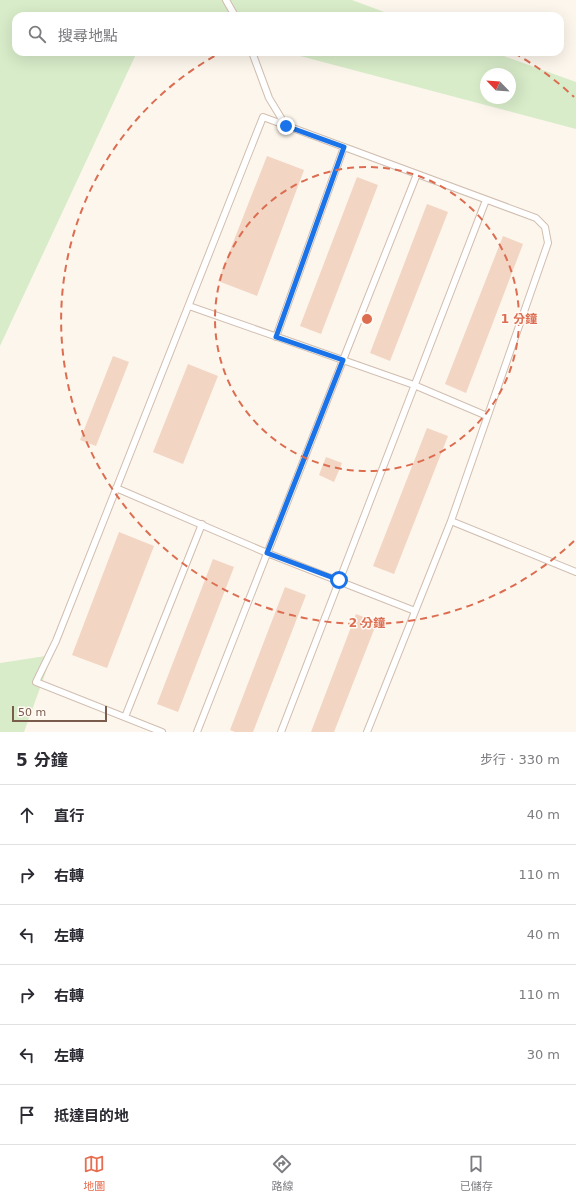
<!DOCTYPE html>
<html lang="zh-TW">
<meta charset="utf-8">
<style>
body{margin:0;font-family:"DejaVu Sans","Noto Sans TC",sans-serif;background:#f7f7f7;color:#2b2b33}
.compass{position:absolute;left:480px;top:68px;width:36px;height:36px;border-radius:50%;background:#fff;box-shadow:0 4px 16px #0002;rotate:295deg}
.scale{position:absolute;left:12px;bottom:10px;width:95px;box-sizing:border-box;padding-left:4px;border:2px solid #7a5c4d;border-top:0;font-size:11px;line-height:14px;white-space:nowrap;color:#7a5c4d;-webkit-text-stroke:3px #fffaf3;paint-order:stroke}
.stop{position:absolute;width:12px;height:12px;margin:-9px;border:3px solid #1a73e8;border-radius:50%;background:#fff}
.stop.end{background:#1a73e8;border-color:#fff;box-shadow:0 1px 4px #0008}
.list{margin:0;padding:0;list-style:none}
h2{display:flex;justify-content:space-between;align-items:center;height:52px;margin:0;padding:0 16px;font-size:17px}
h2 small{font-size:13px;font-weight:400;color:#7c7c81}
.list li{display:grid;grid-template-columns:26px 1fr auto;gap:12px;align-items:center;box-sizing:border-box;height:60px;padding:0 16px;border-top:1px solid #e1e1e2}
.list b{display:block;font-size:15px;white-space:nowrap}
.list em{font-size:13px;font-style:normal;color:#7c7c81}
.icon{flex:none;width:22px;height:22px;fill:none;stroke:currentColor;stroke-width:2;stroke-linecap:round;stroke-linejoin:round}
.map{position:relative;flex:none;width:576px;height:732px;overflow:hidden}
.search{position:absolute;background:#fff;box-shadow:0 4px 16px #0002;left:12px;right:12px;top:12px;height:44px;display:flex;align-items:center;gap:10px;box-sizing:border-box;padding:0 14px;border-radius:12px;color:#7c7c81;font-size:15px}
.sheet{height:412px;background:#fff}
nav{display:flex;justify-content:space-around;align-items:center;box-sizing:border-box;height:56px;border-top:1px solid #e1e1e2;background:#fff;font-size:11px;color:#7c7c81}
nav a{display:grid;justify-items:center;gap:2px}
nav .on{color:#e76f51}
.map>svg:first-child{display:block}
</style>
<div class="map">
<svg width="576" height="732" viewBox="0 0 576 732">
<rect width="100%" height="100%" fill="#fdf6ec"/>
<path fill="#d8ecc9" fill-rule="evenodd" d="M0,0H352L395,16H16V52H137L0,346Z
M285,52H493L576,82V129ZM486,74H510V98H486Z
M52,655L24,732H0V663Z"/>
<path fill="#f3d5c3" d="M267,156L304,170L257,296L218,281Z
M357,177L378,185L321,334L300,326Z
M427,204L448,212L390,361L370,353Z
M503,236L523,244L466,393L445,384Z
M113,356L129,362L96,446L80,440Z
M188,364L218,376L183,464L153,452Z
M427,428L448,436L394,574L373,566Z
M326,457L342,463L334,482L319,475Z
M119,532L154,546L107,668L72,655Z
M213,559L234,567L178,712L157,704Z
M285,587L306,595L253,732H235L230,730Z
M356,614L377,622L334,732H311Z"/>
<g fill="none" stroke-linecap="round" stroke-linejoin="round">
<g stroke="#d1beb0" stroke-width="8">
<path id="lane" d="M226,0L235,16
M252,52L269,98L286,126
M189,306L414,385L487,416
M276,337L344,147
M116,488L267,553L415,611
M125,717L202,524
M162,732L36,682L56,641L263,117L536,218L545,227L548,243L451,521L576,572
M197,732L343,360L417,174
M281,732L486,200
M367,732L451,521"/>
</g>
<use href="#lane" stroke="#fff" stroke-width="6"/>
</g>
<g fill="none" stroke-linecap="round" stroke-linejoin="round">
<path stroke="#1a73e8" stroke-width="5" d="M286,126L344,147L276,337L343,360L267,553L339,580"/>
</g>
<g fill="none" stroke="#dc6d51" stroke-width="2" stroke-dasharray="7 5">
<circle cx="367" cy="319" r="152"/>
<path d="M574 541A304 304 0 1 1 220 53M343 16A304 304 0 0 1 391 16M514 53A304 304 0 0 1 574 97"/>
</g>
<circle cx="367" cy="319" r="6" fill="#dc6d51" stroke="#fffaf3" stroke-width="2"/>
<g font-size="12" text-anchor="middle" font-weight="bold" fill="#dc6d51" stroke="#fffaf3" stroke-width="3" stroke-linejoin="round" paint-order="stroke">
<text x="519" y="323">1 分鐘</text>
<text x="367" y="627">2 分鐘</text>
</g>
</svg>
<svg class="compass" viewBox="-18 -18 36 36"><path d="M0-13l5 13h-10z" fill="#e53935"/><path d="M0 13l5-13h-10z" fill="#7c7c81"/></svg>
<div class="scale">50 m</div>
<div class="stop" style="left:339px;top:580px"></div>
<div class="stop end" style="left:286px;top:126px"></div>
<div class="search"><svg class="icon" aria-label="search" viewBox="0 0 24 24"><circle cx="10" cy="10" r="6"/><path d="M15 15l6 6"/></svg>搜尋地點</div>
</div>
<section class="sheet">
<h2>5 分鐘<small>步行 · 330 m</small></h2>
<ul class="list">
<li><svg class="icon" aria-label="ahead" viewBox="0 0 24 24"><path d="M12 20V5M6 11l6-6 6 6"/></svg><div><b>直行</b></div><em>40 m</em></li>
<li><svg class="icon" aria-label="right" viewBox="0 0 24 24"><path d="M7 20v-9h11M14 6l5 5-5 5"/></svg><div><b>右轉</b></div><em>110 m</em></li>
<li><svg class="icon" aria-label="left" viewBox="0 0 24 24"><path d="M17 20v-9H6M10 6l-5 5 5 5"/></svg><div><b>左轉</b></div><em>40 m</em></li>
<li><svg class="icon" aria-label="right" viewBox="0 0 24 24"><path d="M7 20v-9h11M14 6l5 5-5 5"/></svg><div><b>右轉</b></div><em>110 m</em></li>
<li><svg class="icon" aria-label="left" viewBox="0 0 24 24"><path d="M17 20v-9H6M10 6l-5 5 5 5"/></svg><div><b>左轉</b></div><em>30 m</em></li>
<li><svg class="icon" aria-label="arrive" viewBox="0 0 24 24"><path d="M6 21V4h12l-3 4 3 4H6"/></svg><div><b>抵達目的地</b></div></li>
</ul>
</section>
<nav>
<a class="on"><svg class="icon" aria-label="map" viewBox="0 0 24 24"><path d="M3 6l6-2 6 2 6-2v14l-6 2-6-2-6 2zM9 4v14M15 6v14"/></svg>地圖</a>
<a><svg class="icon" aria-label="directions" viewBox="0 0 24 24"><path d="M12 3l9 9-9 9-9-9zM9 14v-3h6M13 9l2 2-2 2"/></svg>路線</a>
<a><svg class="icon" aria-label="saved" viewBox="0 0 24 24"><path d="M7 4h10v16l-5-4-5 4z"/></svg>已儲存</a>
</nav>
